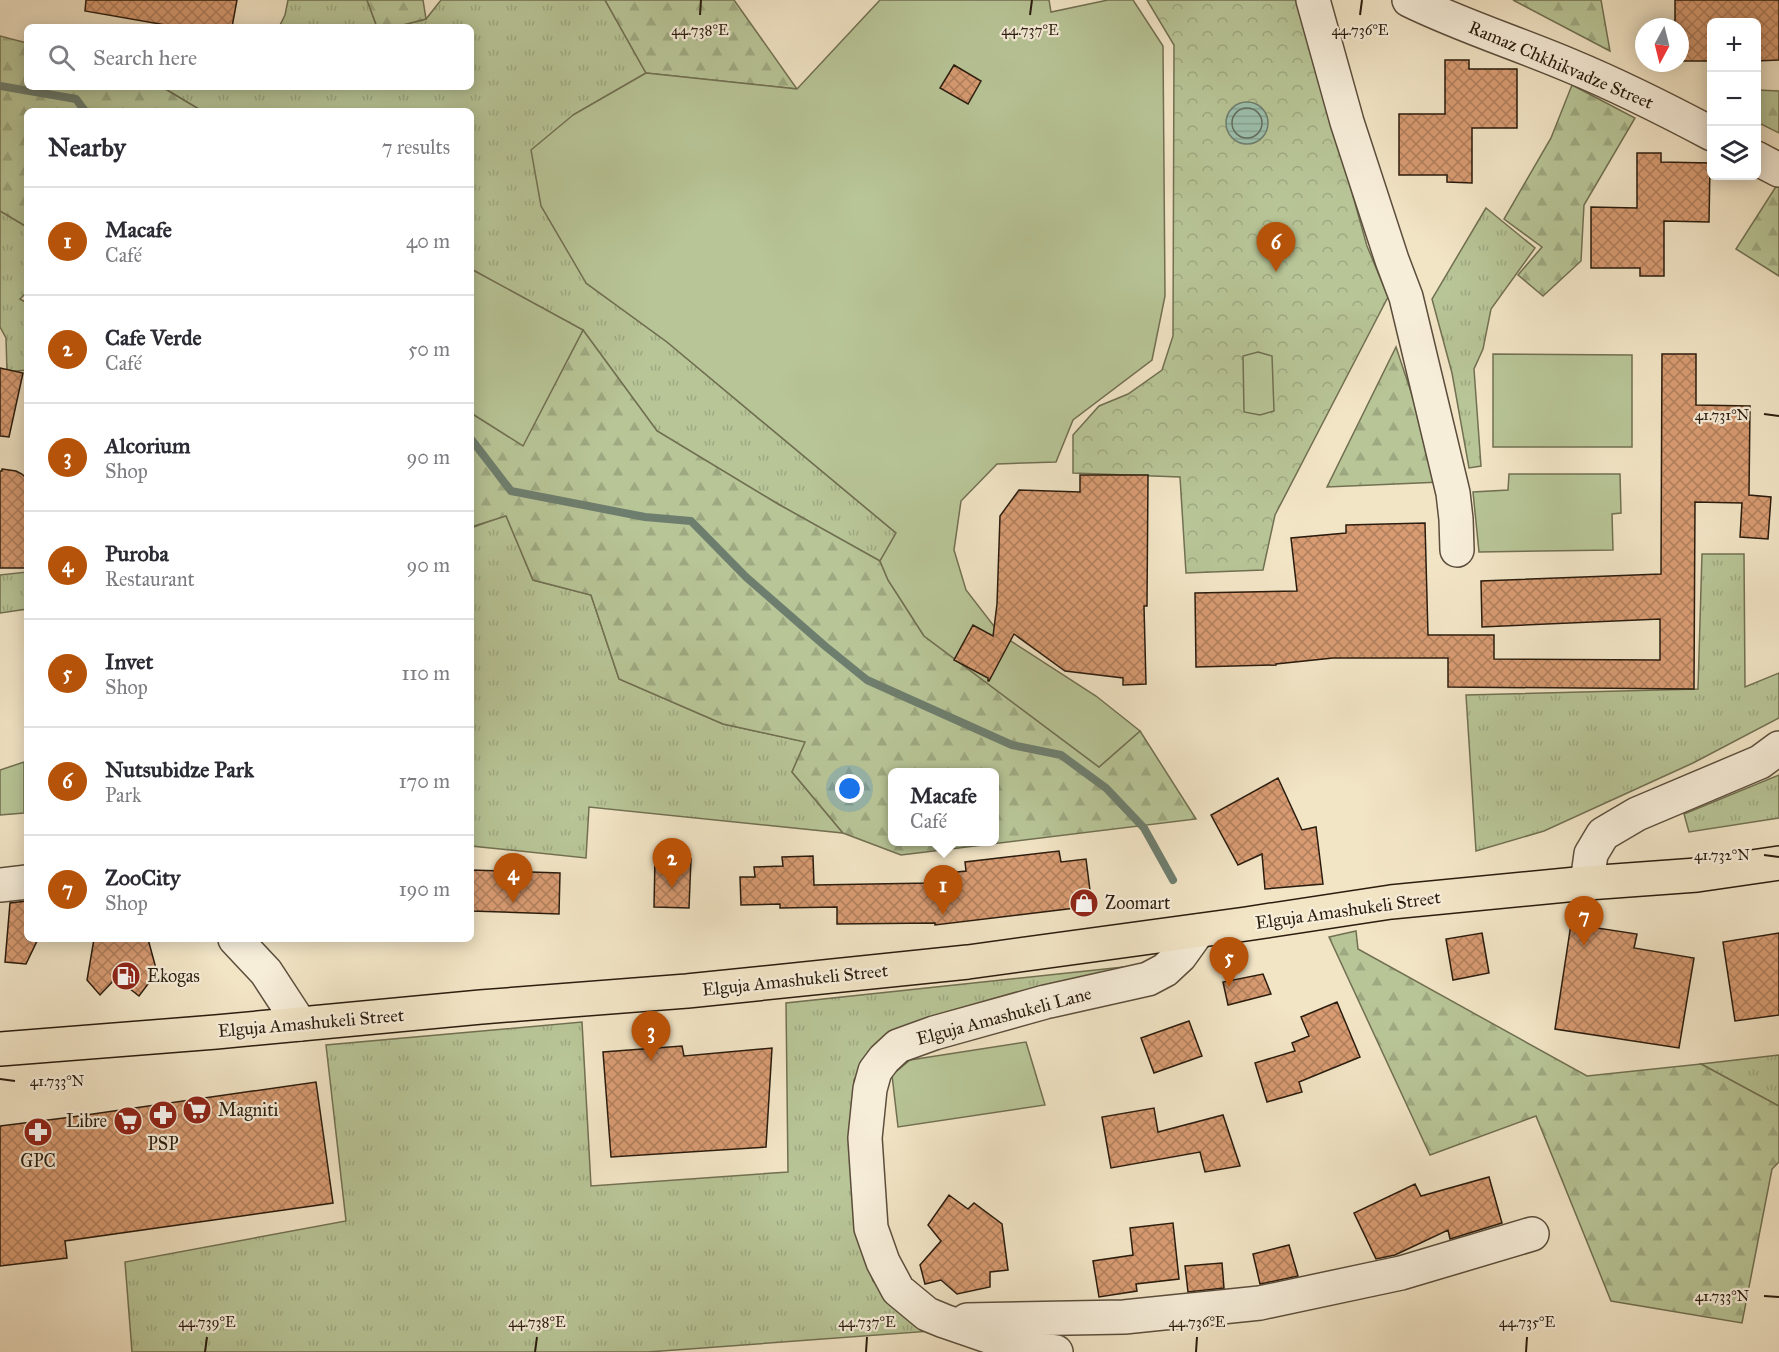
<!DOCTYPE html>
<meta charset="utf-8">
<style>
body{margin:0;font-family:"IM FELL Great Primer",serif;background:#f2f2f3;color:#2b2b33}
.controls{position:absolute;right:18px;top:18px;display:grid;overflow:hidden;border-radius:9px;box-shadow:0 3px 15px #0003}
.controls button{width:54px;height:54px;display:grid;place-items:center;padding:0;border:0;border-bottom:2px solid #e1e1e2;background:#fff;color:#2b2b33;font:30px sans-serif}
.compass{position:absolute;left:1635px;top:18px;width:54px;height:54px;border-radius:50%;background:#fff;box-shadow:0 3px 15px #0003;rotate:187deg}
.you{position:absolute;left:850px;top:789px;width:21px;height:21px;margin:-15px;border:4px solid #fff;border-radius:50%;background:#1a73e8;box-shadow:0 0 0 9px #1a73e833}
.badge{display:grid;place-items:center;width:39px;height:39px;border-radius:50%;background:#b45309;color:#fff;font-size:20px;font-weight:700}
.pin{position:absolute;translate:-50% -50px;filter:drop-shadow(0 2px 3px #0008)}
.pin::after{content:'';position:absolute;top:32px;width:21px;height:18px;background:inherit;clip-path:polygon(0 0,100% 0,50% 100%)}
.popup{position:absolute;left:888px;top:768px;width:111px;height:78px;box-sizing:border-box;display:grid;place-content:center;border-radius:9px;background:#fff;filter:drop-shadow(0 2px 4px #0005);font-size:20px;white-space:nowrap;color:#7c7c81}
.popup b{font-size:22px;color:#2b2b33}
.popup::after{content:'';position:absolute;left:50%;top:100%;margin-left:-12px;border:12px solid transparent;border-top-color:#fff}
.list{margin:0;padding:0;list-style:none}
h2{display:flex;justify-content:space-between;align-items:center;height:78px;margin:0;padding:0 24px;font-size:26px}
h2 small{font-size:20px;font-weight:400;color:#7c7c81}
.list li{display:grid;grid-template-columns:39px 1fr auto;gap:18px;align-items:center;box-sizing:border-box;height:108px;padding:0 24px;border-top:2px solid #e1e1e2}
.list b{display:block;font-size:22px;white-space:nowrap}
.list p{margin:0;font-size:20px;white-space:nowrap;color:#7c7c81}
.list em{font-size:20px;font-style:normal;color:#7c7c81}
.icon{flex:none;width:33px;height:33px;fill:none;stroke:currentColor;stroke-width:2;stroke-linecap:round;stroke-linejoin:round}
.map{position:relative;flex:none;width:1779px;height:1352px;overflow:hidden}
.search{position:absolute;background:#fff;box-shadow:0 3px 15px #0003;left:24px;top:24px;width:450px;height:66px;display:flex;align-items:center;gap:15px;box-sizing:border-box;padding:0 21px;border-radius:9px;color:#7c7c81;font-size:22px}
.panel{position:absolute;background:#fff;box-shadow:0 3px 15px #0003;left:24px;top:108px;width:450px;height:834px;border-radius:9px}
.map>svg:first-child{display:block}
</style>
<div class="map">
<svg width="1779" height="1352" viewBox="0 0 1779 1352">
<defs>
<pattern id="grass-tufts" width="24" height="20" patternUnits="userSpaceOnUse" patternTransform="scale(1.5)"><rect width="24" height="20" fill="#b8c597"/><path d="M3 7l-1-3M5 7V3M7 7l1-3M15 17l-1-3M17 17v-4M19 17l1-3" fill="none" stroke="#9ea981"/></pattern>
<pattern id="forest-firs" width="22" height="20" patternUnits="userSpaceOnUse" patternTransform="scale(1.5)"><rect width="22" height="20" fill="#b8c597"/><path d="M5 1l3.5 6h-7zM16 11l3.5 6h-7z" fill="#9ea981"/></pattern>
<pattern id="park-crowns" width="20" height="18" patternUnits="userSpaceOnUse" patternTransform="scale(1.5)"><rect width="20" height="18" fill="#b8c597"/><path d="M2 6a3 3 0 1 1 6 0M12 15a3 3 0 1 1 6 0" fill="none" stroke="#9ea981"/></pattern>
<pattern id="water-rules" width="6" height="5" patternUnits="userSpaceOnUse" patternTransform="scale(1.5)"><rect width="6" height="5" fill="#9cc0ae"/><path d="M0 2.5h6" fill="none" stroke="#87a494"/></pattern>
<pattern id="building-cross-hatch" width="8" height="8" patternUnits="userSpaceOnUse" patternTransform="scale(1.5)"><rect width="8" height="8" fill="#d89b72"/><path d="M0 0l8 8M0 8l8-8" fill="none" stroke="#af7e5c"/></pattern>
</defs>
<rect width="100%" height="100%" fill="#f2e5c6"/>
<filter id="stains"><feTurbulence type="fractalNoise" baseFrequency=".00333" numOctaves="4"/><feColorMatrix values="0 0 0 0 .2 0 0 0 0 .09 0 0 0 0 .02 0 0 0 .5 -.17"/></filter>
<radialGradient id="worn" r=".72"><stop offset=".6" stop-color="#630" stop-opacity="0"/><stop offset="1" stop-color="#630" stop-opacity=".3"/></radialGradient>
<path fill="url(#grass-tufts)" stroke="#717052" stroke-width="1.5" d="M288,0H367L377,27H279L285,15Z
M441,0H605L646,73L573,115L586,283L667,342L896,533L880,561L778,504L657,431L583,330L471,269V111H202L162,87H471V27H395L426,19Z
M1486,208L1535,248L1491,309L1483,349L1474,369L1481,466L1469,468L1452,373L1432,299Z
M0,211L27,227V292L20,299L27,303V370L7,372L6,338L0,327Z
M506,515L533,580L591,595L619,679L723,724L806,742L792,772L843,833L589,807L586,858L471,846V528Z
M1702,554H1744L1745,687L1779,673V718L1693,763L1544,831L1476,851L1466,695L1698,689Z
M27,572V609L0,613V575Z
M1779,775V818L1689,832L1684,814Z
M1133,966L873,1048L854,1080L859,1228L873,1281L932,1331L648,1352H132L125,1262L346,1221L326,1045L582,1022L591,1186L788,1172L786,1003Z
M1779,1055V1106L1701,1064Z"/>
<path fill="url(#forest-firs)" stroke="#717052" stroke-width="1.5" fill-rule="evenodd" d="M367,0H423L426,19L395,27H377Z
M605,0H734L797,89L646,73Z
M1513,0H1601L1610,51Z
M0,36L27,43V87H162L202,111H27V227L0,211Z
M1572,85L1635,118L1584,205L1581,261L1543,296L1518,275L1542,247L1504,219L1551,138Z
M1757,90L1779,91V133L1757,122Z
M1777,185L1779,186V276L1736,249Z
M583,330L657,431L778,504L880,561L888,580L924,636L1099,767L1140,731L1196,819L901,855L843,833L792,772L805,742L723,724L619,679L591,595L533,580L506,516L471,527V413L523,445ZM892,772H994V842H892Z
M1396,347L1441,482L1327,487Z
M1356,931L1358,949L1587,1076L1701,1064L1779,1106V1162L1772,1169L1742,1323L1611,1301L1536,1116L1430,1155L1329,937Z"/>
<path fill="url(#park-crowns)" stroke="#717052" stroke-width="1.5" d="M1147,0H1298L1367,246L1388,297L1275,515L1263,570L1186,573L1180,477L1073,473V435L1099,406L1128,394L1162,370L1173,336L1174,45Z"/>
<path fill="#b8c597" stroke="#717052" stroke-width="1.5" d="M880,0H1049L1051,12L1108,0H1133L1163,46L1165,296L1152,360L1073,420L1056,462L997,464L961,501L954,550L966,590L1000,634L1096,696L1140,731L1099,767L924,636L888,580L880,561L896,533L667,342L586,283L541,206L531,150L573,115L646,73L797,89Z
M471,269L583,330L523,446L471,413Z
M1258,352L1272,356L1274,411L1260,415L1244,412L1243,356Z
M1493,354L1632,355V447H1493Z
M1509,474H1620L1621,513L1612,514L1613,550L1479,552L1473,492L1508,490Z
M24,762V813L0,815V770Z
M1026,1042L1045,1105L898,1127L892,1075L910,1060Z"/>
<path fill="url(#water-rules)" stroke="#6e7e6e" stroke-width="1.5" d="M1226 123a21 21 0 1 1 42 0a21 21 0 1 1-42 0Z"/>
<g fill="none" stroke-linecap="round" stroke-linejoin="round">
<path stroke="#636e5e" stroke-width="1.5" d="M1232 123a15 15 0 1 1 30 0a15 15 0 1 1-30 0Z"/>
<path stroke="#6e7e6e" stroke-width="8" d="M0,86L76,99L85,111
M471,439L511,491L645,517L691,521L746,577L825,646L867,680L1012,745L1061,755L1106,788L1144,828L1173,880"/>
</g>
<path fill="url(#building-cross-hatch)" stroke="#2a1c0e" stroke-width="1.5" d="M86,0H237L232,27H177L85,11Z
M1675,0H1779V60L1756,61V22H1712V61H1680V27H1675Z
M1445,60H1469V69H1517V128H1472V183L1447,182V175H1399V114H1445Z
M954,65L981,81L968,104L940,88Z
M1637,153H1661V162L1710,163L1709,222L1664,221V276H1640V268H1591V207L1637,208Z
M1662,354H1696V405L1750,406L1749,495L1771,497L1768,539L1740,537L1742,503L1695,502L1694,689L1448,687V658H1333L1276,664V665L1196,667L1195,593L1297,591L1291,538L1346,533V525L1425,523L1428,635H1494V659L1660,660V619L1482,627L1481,581L1661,574Z
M0,368L23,373L9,437L0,436Z
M2,469L16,471L22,474L27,479V568H0V471H2Z
M1080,475H1148L1147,606H1144L1146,684L1123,685V678L1065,671L1014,634L989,681H988V678L954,660L973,625L993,636L997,604L1000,516L1019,490L1080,492Z
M1278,778L1302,830L1316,827L1323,884L1265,889L1262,854L1238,865L1211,815Z
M1059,851L1061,862L1086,859L1092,906L935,925V923L837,924V907L780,908V904L741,905L740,877H755L754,867L783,866L782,857L813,856L814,885L931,883L930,875L966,871L965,862Z
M655,858L691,859L689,908L654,907Z
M471,870L560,873L559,914L471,911Z
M27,901V939H38L26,964L5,962L10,903Z
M1571,924L1637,934L1634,948L1694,958L1679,1048L1555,1029Z
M1482,933L1489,973L1453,980L1446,939Z
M1779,933V1015L1735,1021L1723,942Z
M94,939H148L157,972L139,996L116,978L100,995L87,980Z
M1263,974L1271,994L1228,1005L1223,982Z
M1337,1002L1360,1057L1299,1082L1302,1092L1267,1102L1255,1063L1295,1051L1292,1043L1309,1036L1301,1017Z
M1189,1021L1202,1056L1154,1073L1141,1038Z
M682,1046L684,1056L772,1048L766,1147L611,1157L603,1052Z
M316,1082L333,1203L65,1241L67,1258L0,1266V1126L72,1117Z
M1154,1108L1158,1132L1223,1115L1240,1166L1205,1172L1200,1152L1111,1168L1102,1117Z
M1489,1177L1502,1223L1450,1239L1448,1230L1395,1255L1376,1259L1354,1213L1415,1184L1421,1196Z
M949,1195L968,1209L974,1203L1002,1224L1008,1270L990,1272V1287L957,1294L941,1280L925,1284L920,1265L941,1241L928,1225Z
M1173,1223L1179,1279L1136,1284L1137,1291L1099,1297L1093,1261L1133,1255L1130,1228Z
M1289,1245L1298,1276L1260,1284L1253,1254Z
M1222,1263L1224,1288L1188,1292L1185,1266Z"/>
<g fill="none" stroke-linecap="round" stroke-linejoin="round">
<g stroke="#5c4e3c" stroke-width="36">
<path id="minor" d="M1313,0L1347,122L1392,260L1406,297L1453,493L1456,519L1457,550
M1409,0C1462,26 1517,43 1571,66C1619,86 1665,109 1712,134
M1756,158L1779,170
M1587,883L1591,854L1603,834L1637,814L1760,762L1779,748
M0,885L27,882
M235,939L266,972L300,1024
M967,1320L1124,1317L1260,1303L1401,1273L1532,1234
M1056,1352L1023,1348L944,1321L927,1314L898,1290L883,1262L871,1228L865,1138L870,1089L875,1071L884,1059L898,1046L934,1033L1045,1002L1148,979L1165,970L1180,956L1198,931"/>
</g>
<g stroke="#2a1c0e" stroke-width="36">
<path id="major" d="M0,1049L216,1032L481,1007L687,991L968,962L1246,924L1391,902L1587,883L1697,875L1779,863"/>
</g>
<use href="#minor" stroke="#f7eeda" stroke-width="33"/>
<use href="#major" stroke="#f2e5c6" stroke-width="33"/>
</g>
<path fill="none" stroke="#2a1c0e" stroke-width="2" d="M700,15L701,0M1030,15L1032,0M1360,15L1362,0M1764,414L1779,416M1764,855L1779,857M0,1079L15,1081M1764,1296L1779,1297M205,1352L207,1337M535,1352L537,1337M866,1352L867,1337M1196,1352L1197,1337M1526,1352L1527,1337"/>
<defs>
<g id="shop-disc" transform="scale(1.5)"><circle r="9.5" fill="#8f2418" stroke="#f7eeda"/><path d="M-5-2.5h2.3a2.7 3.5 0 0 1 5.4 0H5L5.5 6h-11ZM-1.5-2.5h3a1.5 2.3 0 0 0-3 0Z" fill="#fff"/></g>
<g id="fuel-disc" transform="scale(1.5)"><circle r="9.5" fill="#8f2418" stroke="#f7eeda"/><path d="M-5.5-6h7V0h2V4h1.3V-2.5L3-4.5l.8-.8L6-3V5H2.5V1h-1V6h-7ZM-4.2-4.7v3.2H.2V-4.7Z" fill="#fff"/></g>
<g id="supermarket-disc" transform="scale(1.5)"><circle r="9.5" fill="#8f2418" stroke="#f7eeda"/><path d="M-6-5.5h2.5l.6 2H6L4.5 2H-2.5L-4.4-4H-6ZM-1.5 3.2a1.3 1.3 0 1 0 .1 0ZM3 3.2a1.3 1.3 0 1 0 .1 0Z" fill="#fff"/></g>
<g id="pharmacy-disc" transform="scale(1.5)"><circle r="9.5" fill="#8f2418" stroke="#f7eeda"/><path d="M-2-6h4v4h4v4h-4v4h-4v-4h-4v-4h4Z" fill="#fff"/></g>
</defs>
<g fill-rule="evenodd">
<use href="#shop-disc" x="1084" y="903"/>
<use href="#fuel-disc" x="126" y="976"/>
<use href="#supermarket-disc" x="197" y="1110"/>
<use href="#pharmacy-disc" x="163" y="1115"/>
<use href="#supermarket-disc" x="128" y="1121"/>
<use href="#pharmacy-disc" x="38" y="1132"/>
</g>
<g text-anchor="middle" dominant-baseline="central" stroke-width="4.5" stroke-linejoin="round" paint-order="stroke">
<g font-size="18" fill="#2a1c0e" stroke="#f7eeda">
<text transform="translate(1561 65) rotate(23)">Ramaz Chkhikvadze Street</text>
<text transform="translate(1348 910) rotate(-8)">Elguja Amashukeli Street</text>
<text transform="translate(795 980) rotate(-6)">Elguja Amashukeli Street</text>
<text transform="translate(1004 1016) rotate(-15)">Elguja Amashukeli Lane</text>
<text transform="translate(311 1023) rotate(-5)">Elguja Amashukeli Street</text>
</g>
<g font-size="18" fill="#2a1c0e" stroke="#f7eeda" text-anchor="start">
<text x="1105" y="903">Zoomart</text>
<text x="147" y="976">Ekogas</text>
<text x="218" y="1110">Magniti</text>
<text x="107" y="1121" text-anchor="end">Libre</text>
<text x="163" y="1144" text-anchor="middle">PSP</text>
<text x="38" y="1161" text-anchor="middle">GPC</text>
</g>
</g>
<g font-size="15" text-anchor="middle" fill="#2a1c0e" stroke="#f7eeda" stroke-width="4.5" stroke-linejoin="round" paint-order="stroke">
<text x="700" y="35">44.738°E</text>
<text x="1030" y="35">44.737°E</text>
<text x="1360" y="35">44.736°E</text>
<text x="1722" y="420">41.731°N</text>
<text x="1722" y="860">41.732°N</text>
<text x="57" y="1086">41.733°N</text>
<text x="1722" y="1301">41.733°N</text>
<text x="207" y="1327">44.739°E</text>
<text x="537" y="1327">44.738°E</text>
<text x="867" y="1327">44.737°E</text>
<text x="1197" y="1327">44.736°E</text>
<text x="1527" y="1327">44.735°E</text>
</g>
<rect width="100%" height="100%" filter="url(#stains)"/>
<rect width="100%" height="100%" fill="url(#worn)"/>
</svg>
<div class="controls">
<button>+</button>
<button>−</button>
<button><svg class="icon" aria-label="layers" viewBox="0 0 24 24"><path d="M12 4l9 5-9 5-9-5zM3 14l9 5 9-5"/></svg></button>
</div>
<svg class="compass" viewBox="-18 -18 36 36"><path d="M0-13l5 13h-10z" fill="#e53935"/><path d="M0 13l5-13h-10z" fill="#7c7c81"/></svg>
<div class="you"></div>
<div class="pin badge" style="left:943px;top:915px">1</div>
<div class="popup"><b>Macafe</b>Café</div>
<div class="pin badge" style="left:672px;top:888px">2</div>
<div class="pin badge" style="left:651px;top:1061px">3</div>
<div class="pin badge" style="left:513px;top:903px">4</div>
<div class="pin badge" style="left:1229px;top:987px">5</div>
<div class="pin badge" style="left:1276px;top:272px">6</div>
<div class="pin badge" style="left:1584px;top:946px">7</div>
<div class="search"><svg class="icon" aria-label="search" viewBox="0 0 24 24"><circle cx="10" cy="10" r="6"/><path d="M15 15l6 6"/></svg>Search here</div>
<section class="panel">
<h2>Nearby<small>7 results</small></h2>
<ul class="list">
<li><span class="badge">1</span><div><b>Macafe</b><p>Café</p></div><em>40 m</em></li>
<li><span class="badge">2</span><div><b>Cafe Verde</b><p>Café</p></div><em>50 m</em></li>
<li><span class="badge">3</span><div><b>Alcorium</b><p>Shop</p></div><em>90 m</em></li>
<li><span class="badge">4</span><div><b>Puroba</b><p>Restaurant</p></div><em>90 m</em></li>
<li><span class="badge">5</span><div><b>Invet</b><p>Shop</p></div><em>110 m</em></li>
<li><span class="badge">6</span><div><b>Nutsubidze Park</b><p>Park</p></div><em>170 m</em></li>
<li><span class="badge">7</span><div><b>ZooCity</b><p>Shop</p></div><em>190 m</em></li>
</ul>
</section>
</div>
